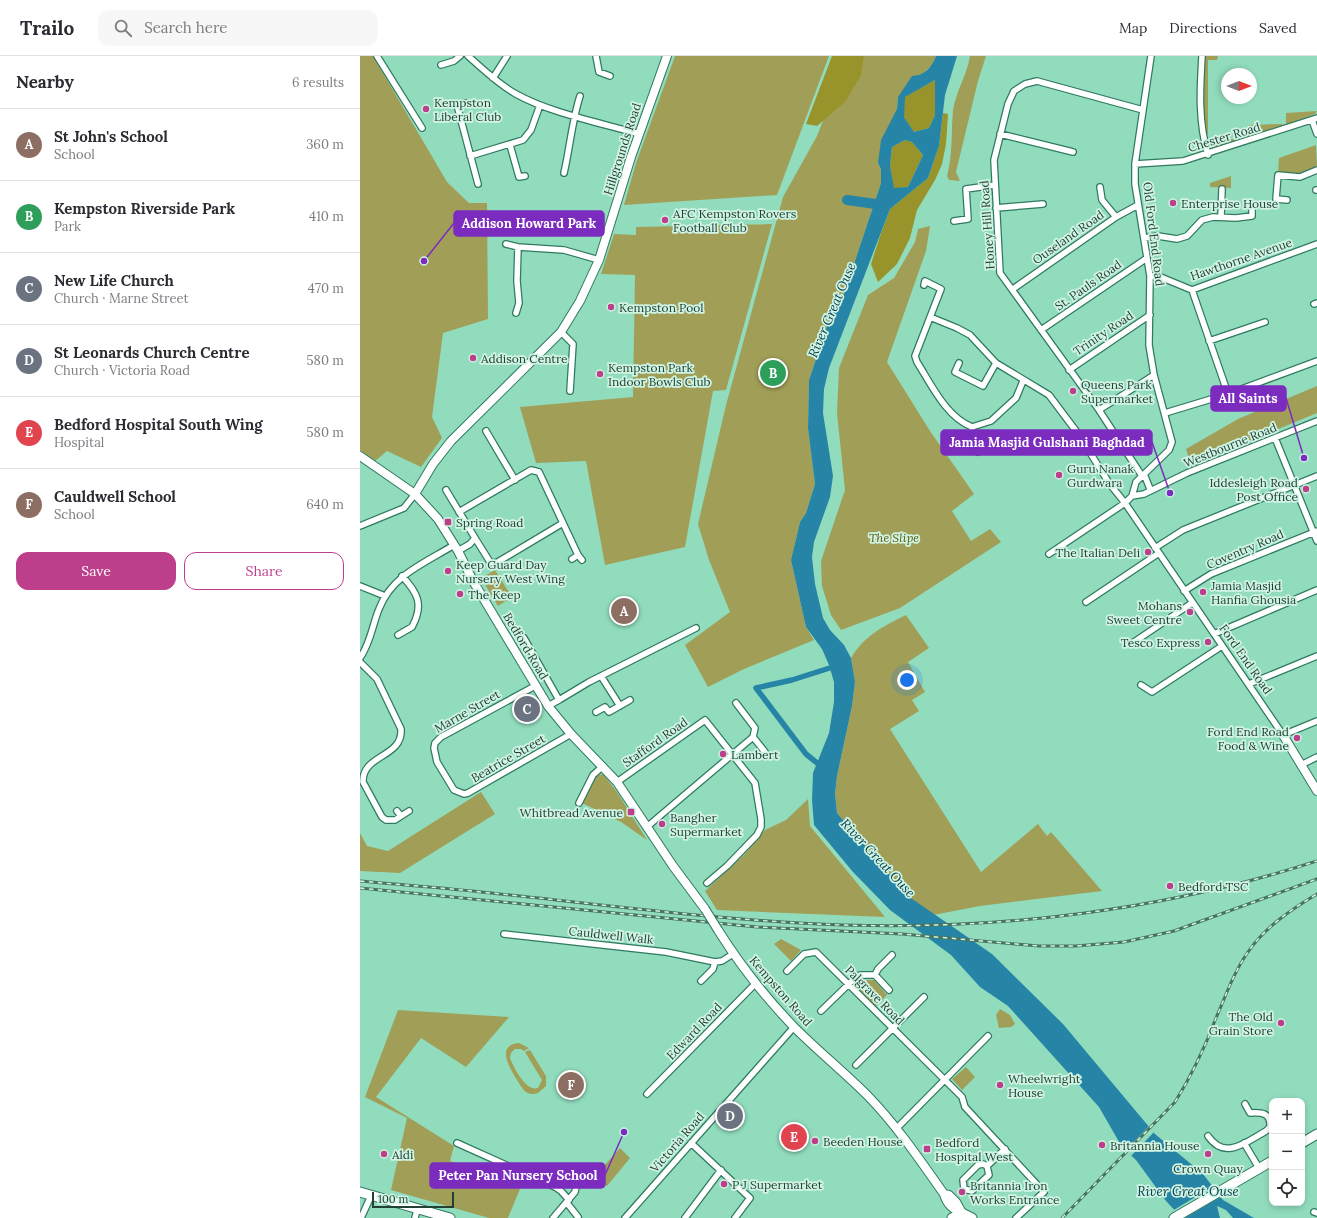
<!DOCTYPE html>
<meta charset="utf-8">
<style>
body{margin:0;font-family:Lora,serif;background:#f7f7f7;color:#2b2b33}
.controls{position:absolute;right:12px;bottom:12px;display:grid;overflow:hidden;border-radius:8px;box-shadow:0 2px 6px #0003}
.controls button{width:36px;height:36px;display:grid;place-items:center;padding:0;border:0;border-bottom:1px solid #e1e1e2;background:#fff;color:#2b2b33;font:20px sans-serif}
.compass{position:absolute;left:861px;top:12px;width:36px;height:36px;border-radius:50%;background:#fff;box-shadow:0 2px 6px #0003;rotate:90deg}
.scale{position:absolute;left:12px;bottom:10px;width:82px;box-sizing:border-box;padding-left:4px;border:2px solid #224134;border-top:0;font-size:11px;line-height:14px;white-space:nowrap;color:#224134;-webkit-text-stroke:3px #d0f4e4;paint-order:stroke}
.you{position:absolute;left:547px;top:624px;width:14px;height:14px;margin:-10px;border:3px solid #fff;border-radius:50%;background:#1a73e8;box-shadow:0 0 0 6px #1a73e833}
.badge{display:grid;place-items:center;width:26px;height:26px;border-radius:50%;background:#bd3f8c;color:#fff;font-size:13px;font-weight:700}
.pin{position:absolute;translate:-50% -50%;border:2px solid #fff;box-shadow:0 1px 4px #0006}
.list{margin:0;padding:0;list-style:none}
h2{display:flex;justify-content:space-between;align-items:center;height:52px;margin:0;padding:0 16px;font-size:17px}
h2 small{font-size:13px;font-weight:400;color:#7c7c81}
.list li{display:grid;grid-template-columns:26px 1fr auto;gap:12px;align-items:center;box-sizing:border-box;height:72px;padding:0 16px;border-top:1px solid #e1e1e2}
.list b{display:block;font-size:15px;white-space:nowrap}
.list p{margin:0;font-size:13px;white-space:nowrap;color:#7c7c81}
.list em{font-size:13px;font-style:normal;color:#7c7c81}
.actions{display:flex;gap:8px;padding:12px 16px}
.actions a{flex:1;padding:9px 0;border:1px solid #bd3f8c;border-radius:12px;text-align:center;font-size:14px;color:#bd3f8c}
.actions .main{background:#bd3f8c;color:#fff}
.icon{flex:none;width:22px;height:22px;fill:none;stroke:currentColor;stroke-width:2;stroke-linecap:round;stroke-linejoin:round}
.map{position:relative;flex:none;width:957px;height:1162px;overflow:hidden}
header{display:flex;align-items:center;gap:24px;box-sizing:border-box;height:56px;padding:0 20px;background:#fff;border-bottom:1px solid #e1e1e2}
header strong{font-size:19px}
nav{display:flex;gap:22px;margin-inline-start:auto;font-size:14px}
.search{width:280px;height:36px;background:#f7f7f7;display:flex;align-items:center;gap:10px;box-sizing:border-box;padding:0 14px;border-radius:12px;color:#7c7c81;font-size:15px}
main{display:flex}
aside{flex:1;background:#fff}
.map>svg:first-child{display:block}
</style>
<header>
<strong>Trailo</strong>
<div class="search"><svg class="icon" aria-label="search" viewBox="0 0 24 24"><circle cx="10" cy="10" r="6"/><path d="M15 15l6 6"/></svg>Search here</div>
<nav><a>Map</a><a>Directions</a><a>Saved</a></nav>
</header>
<main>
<aside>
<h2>Nearby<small>6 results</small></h2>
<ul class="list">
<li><span class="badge" style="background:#8d6e63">A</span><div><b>St John's School</b><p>School</p></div><em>360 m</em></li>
<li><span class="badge" style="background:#2e9e5b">B</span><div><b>Kempston Riverside Park</b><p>Park</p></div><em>410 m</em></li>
<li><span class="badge" style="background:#6b7280">C</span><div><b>New Life Church</b><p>Church · Marne Street</p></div><em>470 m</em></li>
<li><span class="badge" style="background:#6b7280">D</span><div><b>St Leonards Church Centre</b><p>Church · Victoria Road</p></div><em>580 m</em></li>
<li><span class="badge" style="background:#e0444e">E</span><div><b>Bedford Hospital South Wing</b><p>Hospital</p></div><em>580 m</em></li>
<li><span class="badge" style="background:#8d6e63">F</span><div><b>Cauldwell School</b><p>School</p></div><em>640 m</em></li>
</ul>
<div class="actions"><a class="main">Save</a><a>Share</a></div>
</aside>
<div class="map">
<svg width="957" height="1162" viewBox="0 0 957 1162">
<rect width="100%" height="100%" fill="#91dcbd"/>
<path fill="#a19f57" d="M0,0H13L87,126L109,147H127L128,263L83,277L72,361L82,382L61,411L27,395L14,406L0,394Z
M315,0H469L417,139L264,149L276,107Z
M488,0H576L572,9L538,41L537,53L518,107L521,113V127L484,238L474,249L449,324L448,372L455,428L446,457L440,466L431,504L446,571L454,584L384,613L348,631L325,589L370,556L349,504L338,468L366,349L423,141L457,80Z
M610,0H626L618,25L596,116L600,125L589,124L587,120C593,98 591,76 593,54C596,35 607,19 610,0Z
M845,0H858L857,4H848V78H846C840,52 843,26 845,0Z
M957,55L955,58L926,69V57Z
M922,68L923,70L853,93L848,85L885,82L889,77V69Z
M956,89L957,113L940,119L918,116L919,102Z
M871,120V132L850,131V127Z
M412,168L366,334L353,335L325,491L245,509L226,405L176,407L160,351L273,341L275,219L241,218L254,178L276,179V171Z
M570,170L566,195L527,306L570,375L614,438L592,455L611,485L630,473L641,486L540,552L481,574L471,559L462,530L461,505L485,434L477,357L479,312L508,239L534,222L555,186L558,173Z
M957,330V357L831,409L826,393L878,363Z
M135,514L152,541L138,550L121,522Z
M546,559L569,592L548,606L565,636L552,644L559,655L530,673L621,816L678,768L687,780L691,776L742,835L620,850L573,859L548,840L477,757L475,738L477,720L492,650L495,626L491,602C505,579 522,571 546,559Z
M243,718L257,736L287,784L261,766L222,747L236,720Z
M121,736L135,758L40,817L0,815V777L7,790L28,795Z
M448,743L450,770L525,861L357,854L345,835L384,799L405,774L426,764Z
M421,883L441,894L431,905L414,888Z
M502,924H514L527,939L515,951L497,931Z
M640,953L650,959L655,968L651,971L639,972L636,959Z
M38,954L149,961L106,1011L61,982L16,1041L94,1090L90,1105L162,1128L148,1162H129L31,1134L47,1062L5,1041Z
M159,987L169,992L164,995L161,993H155L151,997L150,1002C154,1012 166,1036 178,1032L182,1024L165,996L170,994L186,1020V1030L178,1037C174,1038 170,1039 166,1036C161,1032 159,1026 155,1021C149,1010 136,989 159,987Z
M606,1011L615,1021L602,1034L592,1023Z
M260,1092L270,1102L247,1130L234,1121Z"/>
<path fill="#98932a" d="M472,0H504L501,19L485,46L457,70L446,68Z
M575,24V59L569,72L554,76L544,61V41Z
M583,57L588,58L586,88L582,108L575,124L557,154L550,182L537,208L518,226L511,208L520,180L530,153L568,122L579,90Z
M545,84L552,86L563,99L548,131L533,133L530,110L532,91Z"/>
<path fill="#2685a7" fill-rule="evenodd" d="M576,0H597L585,39L579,90L568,122L530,153L469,312L464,333L463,357L473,420L470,441L454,486L452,501L455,528L463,562L470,574L484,589L491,602L495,626L492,650L477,720L475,738L477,757L548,840L632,898L703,968L795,1078L843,1118L863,1144L894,1162H873L866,1154L857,1150L860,1162H822L806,1145L776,1104L762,1091L739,1051L648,950L620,931L591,899L530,854L493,816L454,769L452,744L453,717L469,677L474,646V626L469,609L462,593L446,571L431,504L440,466L446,457L455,428L448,372L449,324L474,249L484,238L521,127V113L518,107L521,84L537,53L538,41L552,20C564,20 572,11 576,0ZM575,24V59L569,72L554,76L544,61L545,41ZM545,84L552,86L563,99L548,131L534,132L530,110L532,91Z"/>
<path fill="#91dcbd" d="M790,1069L795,1075L770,1101L765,1095Z
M854,1130L862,1140L825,1162H819L812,1155Z"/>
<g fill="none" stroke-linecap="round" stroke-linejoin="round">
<path stroke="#2685a7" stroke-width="5.5" d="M462,711L446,698L396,632L432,624L476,610"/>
<path stroke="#2685a7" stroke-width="10" d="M487,144L523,149L524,144"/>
<g stroke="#2f7a60" stroke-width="8">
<path id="street" d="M17,0L62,72
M108,0C123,13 138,28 156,38C190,57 241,67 279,78
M236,0L239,16L250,20
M842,0C840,33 838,66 848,99
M81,9L94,5L100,0
M133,22L147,0
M105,47L97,49L118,128
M952,64L957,78
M640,78L713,96
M150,89L159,121L165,120
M110,100L163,84L171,74L180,49
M775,108L823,105L957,62
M204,117C210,91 212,65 220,40
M740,131L742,144L756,161
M956,134H957
M927,144L916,143L918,119L940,121L957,114
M636,152L683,148
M861,161L862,133
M594,165L608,163L606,133L635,129
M784,182L798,180L817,183L827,180L842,164L853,161L876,162L892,160V153
M146,188L158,191L204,194L239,204
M790,220H798L832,234L957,188
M564,229L565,225L581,233L555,300L557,306C571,328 586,361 612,371L631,365L656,342L663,325
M653,233L756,161L778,149
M832,234L868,338
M954,248L957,247
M156,257L159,247L157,225L158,191
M570,261L597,272L610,279L636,307L689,339L719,379L749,427L765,447L689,498
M681,274L787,202
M201,276L213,288L210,335
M849,285L905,266
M599,307L595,316L623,330L636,307
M709,314L790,259
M739,354L794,319
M805,357L868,338L957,305
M612,371L610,382L618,396
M126,375L155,424
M915,382L957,485
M784,418L790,433
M782,420L739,354L640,217L634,104L648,48L654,35L665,28L677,25L783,54
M86,434L115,482L110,488L98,495
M772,440L776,426L809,394L812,386L794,319L789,289L790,220L775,128V108L791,0
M772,440L765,447L923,679L957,665
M772,440L784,438L827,417L957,365
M99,456L171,414L179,416L218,499L222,504
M0,470L44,452L55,438
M115,482L130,506L136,507L203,467
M795,492L823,474L957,420
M212,503L218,499
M0,530L25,540
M824,535L851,518L957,475
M726,546L799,497
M854,578L957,534
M38,579L52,571C64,549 58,537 42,520
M164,582L199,644L188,650
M771,588L832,547
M0,602C11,586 12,570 19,553C32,519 65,507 94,489
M0,606L17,623L41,673C43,702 2,698 3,726L22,761L26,764H35L49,755
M241,620L260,650
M889,628L957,600
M781,629L792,636L862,590
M175,630L81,681L75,687L74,692L77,706L94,734L104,738L108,737L211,678
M199,644L229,626L336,572
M236,656L245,651L249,656L270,644
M393,681L405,696
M941,709L957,701
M257,726L345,664L395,727L401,763V771L397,779L367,810L347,827
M219,747L233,719L243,710
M37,755L41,760
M288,770L393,681L395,672L376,647
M144,878L306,896L355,906L362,905L373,898
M427,915L444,898L456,896L602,1041L605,1051L618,1065L684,1136L656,1162
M515,919L529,934
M341,925L353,913L355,906
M461,955L495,922L500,919H515L518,913L532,899
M496,1009L564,941
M287,1038L396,927
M537,1072L628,980
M848,1080C865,1105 886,1086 906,1075L910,1071C911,1057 902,1056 890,1057L885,1048
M97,1087L195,1131L201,1135L209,1144
M331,1087L390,1142L375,1162
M884,1087L899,1112
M623,1108L627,1110L629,1119L612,1135L604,1133L603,1124L618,1109Z
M627,1110L645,1093
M207,1147L218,1161
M954,1156L957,1157
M1,1162L11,1140
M55,1162L57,1154
M193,1162L215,1136L216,1131L211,1124
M265,1162L434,971
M325,1162L361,1114"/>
</g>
<g stroke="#2f7a60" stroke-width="10">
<path id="secondary" d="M0,400L55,438L78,463L98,495L113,525L188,650L211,678L257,726L313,810L345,853
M55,438L73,408L91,385L201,276L220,245L239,204L271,101L307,0
M923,679L957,735
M358,874C380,909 406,942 435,972C458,995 484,1016 508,1040C537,1070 560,1104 584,1138C587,1148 592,1153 602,1157
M584,1138L589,1139L596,1146L602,1157"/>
</g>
<g stroke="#2f7a60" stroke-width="11">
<path id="primary" d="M942,1087L957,1078
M0,1136L90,1162
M602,1157L612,1162
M592,1162L602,1157
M814,1162L912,1105"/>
</g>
<use href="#street" stroke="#fff" stroke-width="5.5"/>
<use href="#secondary" stroke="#fff" stroke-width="8"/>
<use href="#primary" stroke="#fff" stroke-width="9"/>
<g stroke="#477461" stroke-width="3">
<path id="rail" d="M0,825C43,829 87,832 131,837C248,849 365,865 483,869C642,874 806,854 957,805
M0,832L397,871L542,878L679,890H716L764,886L814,875L957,823
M702,1162L815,1046C832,1019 845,991 856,962C866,939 874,916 888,896C905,871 932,853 957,838"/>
</g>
<use href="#rail" stroke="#d0f4e4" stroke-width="1.5" stroke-dasharray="4.5" stroke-linecap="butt"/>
<g stroke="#2f7a60" stroke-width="10" stroke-linecap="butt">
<path id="secondary-bridge" d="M345,853L358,874"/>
</g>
<use href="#secondary-bridge" stroke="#fff" stroke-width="8"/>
</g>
<g fill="#bd3f8c" stroke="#d0f4e4" stroke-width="1.5">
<circle cx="66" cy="53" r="4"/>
<circle cx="813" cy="147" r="4"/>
<circle cx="305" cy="164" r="4"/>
<circle cx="251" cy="251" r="4"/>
<circle cx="113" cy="302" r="4"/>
<circle cx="240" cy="318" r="4"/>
<circle cx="713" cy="335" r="4"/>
<circle cx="699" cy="419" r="4"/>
<circle cx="946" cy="433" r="4"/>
<rect x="84" y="462" width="8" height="8" rx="2"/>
<circle cx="788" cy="496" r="4"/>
<circle cx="88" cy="515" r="4"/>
<circle cx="843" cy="536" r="4"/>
<circle cx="100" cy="538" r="4"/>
<circle cx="830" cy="556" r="4"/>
<circle cx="848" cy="586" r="4"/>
<circle cx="937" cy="682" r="4"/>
<circle cx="363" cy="698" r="4"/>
<rect x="267" y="752" width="8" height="8" rx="2"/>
<circle cx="302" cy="768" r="4"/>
<circle cx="810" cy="830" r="4"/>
<circle cx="921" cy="967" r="4"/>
<circle cx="640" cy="1029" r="4"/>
<circle cx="455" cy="1085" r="4"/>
<circle cx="742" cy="1089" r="4"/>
<rect x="563" y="1089" width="8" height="8" rx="2"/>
<circle cx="24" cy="1098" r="4"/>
<circle cx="848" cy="1098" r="4"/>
<circle cx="364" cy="1128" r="4"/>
<circle cx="602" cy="1136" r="4"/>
</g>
<g text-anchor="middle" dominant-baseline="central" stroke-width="3.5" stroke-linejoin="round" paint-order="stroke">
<g font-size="12" fill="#224134" stroke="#d0f4e4" text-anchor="start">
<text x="74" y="46">Kempston<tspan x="74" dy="14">Liberal Club</tspan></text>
<text x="821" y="147">Enterprise House</text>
<text x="313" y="157">AFC Kempston Rovers<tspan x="313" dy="14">Football Club</tspan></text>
<text x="259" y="251">Kempston Pool</text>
<text x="121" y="302">Addison Centre</text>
<text x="248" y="311">Kempston Park<tspan x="248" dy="14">Indoor Bowls Club</tspan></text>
<text x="721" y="328">Queens Park<tspan x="721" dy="14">Supermarket</tspan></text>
<text x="707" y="412">Guru Nanak<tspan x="707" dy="14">Gurdwara</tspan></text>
<text x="938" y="426" text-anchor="end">Iddesleigh Road<tspan x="938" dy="14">Post Office</tspan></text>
<text x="96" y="466">Spring Road</text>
<text x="780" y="496" text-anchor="end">The Italian Deli</text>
<text x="96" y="508">Keep Guard Day<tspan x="96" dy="14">Nursery West Wing</tspan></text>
<text x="851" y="529">Jamia Masjid<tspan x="851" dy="14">Hanfia Ghousia</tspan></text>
<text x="108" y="538">The Keep</text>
<text x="822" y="549" text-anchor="end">Mohans<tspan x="822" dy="14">Sweet Centre</tspan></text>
<text x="840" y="586" text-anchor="end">Tesco Express</text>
<text x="929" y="675" text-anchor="end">Ford End Road<tspan x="929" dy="14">Food &amp; Wine</tspan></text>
<text x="371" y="698">Lambert</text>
<text x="263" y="756" text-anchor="end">Whitbread Avenue</text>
<text x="310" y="761">Bangher<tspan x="310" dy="14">Supermarket</tspan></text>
<text x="818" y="830">Bedford TSC</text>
<text x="913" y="960" text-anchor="end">The Old<tspan x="913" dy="14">Grain Store</tspan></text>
<text x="648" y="1022">Wheelwright<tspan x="648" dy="14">House</tspan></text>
<text x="463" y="1085">Beeden House</text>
<text x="575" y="1086">Bedford<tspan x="575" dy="14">Hospital West</tspan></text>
<text x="750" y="1089">Britannia House</text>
<text x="32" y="1098">Aldi</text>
<text x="848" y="1112" text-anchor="middle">Crown Quay</text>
<text x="372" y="1128">P J Supermarket</text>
<text x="610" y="1129">Britannia Iron<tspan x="610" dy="14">Works Entrance</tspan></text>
</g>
<g font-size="12" fill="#224134" stroke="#d0f4e4">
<text transform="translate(864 81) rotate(-17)">Chester Road</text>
<text transform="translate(262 93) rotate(-72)">Hillgrounds Road</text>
<text transform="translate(627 169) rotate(-94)">Honey Hill Road</text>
<text transform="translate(794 178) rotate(83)">Old Ford End Road</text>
<text transform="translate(708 181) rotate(-35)">Ouseland Road</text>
<text transform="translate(881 203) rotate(-19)">Hawthorne Avenue</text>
<text transform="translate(728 229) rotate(-35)">St. Pauls Road</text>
<text transform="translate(743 277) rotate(-34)">Trinity Road</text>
<text transform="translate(870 389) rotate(-22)">Westbourne Road</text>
<text transform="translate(885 493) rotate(-23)">Coventry Road</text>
<text transform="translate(166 590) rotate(59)">Bedford Road</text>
<text transform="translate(886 603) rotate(55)">Ford End Road</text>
<text transform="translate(107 655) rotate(-30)">Marne Street</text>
<text transform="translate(295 686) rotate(-35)">Stafford Road</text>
<text transform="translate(148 702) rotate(-30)">Beatrice Street</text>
<text transform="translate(251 879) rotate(6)">Cauldwell Walk</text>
<text transform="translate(421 935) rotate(49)">Kempston Road</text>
<text transform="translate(515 939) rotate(45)">Palgrave Road</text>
<text transform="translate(334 975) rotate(-46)">Edward Road</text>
<text transform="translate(317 1086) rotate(-49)">Victoria Road</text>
</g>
<g font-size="12" font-style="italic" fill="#5b5708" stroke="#d0f4e4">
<text x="534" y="481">The Slipe</text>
</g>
<g font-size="13" font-style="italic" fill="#01394c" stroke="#d0f4e4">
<text transform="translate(472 254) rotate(-67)">River Great Ouse</text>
<text transform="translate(518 802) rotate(47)">River Great Ouse</text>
<text x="828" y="1135">River Great Ouse</text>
</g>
</g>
<path fill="none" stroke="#7b2cbf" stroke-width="1.5" d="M64 205L94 167M944 402L926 342M810 437L792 386M264 1076L245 1119"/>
<g fill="#7b2cbf" stroke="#d0f4e4" stroke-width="1.5">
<circle cx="64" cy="205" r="4"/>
<circle cx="944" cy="402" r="4"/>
<circle cx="810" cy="437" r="4"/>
<circle cx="264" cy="1076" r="4"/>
</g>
<g fill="#7b2cbf" stroke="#7b2cbf" stroke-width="1.5">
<rect x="94" y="155" width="150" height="25" rx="4"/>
<rect x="851" y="330" width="75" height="25" rx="4"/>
<rect x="581" y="374" width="211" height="25" rx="4"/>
<rect x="70" y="1107" width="175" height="25" rx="4"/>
</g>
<g font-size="13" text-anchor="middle" font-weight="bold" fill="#fff">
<text x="169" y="172">Addison Howard Park</text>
<text x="888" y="347">All Saints</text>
<text x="687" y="391">Jamia Masjid Gulshani Baghdad</text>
<text x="158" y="1124">Peter Pan Nursery School</text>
</g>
</svg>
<div class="controls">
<button>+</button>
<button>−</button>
<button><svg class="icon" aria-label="locate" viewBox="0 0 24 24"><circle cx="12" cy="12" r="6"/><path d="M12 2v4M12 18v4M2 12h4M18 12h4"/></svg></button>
</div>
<svg class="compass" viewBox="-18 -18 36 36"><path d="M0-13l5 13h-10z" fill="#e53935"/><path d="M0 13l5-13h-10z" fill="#7c7c81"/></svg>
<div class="scale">100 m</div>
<div class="you"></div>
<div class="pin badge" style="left:264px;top:555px;background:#8d6e63">A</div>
<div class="pin badge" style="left:413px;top:317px;background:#2e9e5b">B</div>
<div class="pin badge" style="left:167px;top:653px;background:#6b7280">C</div>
<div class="pin badge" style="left:370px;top:1060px;background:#6b7280">D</div>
<div class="pin badge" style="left:434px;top:1081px;background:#e0444e">E</div>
<div class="pin badge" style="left:211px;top:1029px;background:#8d6e63">F</div>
</div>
</main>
